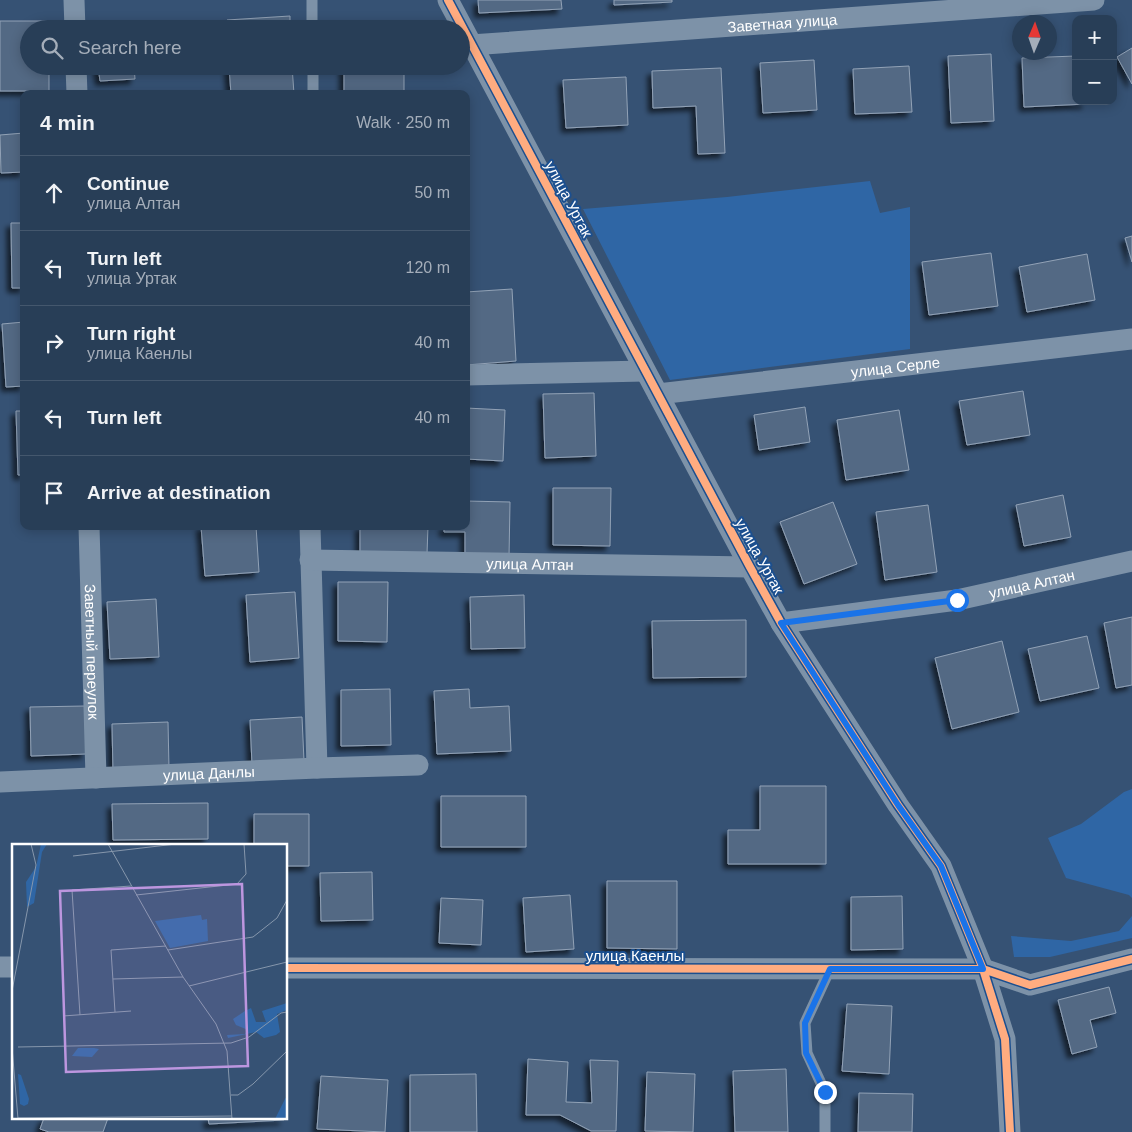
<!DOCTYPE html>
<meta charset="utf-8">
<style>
body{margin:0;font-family:Helvetica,sans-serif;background:#344961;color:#f1f3f6}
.controls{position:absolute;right:15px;top:15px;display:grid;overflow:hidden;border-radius:10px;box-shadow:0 2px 12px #0003}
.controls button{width:45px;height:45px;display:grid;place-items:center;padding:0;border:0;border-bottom:1px solid #44576d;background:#283e57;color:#f1f3f6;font:25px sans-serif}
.compass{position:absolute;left:1012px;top:15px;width:45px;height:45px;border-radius:50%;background:#283e57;box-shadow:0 2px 12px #0003;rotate:2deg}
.stop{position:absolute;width:15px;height:15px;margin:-11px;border:4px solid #1a73e8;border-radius:50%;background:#fff}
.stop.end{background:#1a73e8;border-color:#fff;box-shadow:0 1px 5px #0008}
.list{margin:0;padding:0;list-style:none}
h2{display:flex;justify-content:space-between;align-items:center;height:65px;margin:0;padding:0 20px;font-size:21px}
h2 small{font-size:16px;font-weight:400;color:#a5aeba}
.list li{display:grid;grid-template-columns:32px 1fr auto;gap:15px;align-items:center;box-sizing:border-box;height:75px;padding:0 20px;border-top:1px solid #44576d}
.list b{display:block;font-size:19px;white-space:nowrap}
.list p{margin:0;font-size:16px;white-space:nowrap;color:#a5aeba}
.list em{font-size:16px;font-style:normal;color:#a5aeba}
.icon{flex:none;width:28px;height:28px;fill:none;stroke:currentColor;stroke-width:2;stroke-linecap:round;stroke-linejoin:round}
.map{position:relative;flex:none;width:1132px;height:1132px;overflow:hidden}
.search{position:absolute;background:#283e57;box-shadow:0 2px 12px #0003;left:20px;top:20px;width:450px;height:55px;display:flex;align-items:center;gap:12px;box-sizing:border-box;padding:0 18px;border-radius:28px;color:#a5aeba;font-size:19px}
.panel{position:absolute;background:#283e57;box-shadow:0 2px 12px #0003;left:20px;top:90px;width:450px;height:440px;border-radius:10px}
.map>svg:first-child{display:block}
</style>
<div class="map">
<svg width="1132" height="1132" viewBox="0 0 1132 1132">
<defs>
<filter id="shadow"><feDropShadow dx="-4.5" dy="4.5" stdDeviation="2.5" flood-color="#0009"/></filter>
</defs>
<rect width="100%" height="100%" fill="#365274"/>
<path fill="#2f66a5" d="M870,181L880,213L910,207V349L670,380L583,209L727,197Z
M1132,789V898L1129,895L1066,878L1048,838L1081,824L1124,792Z
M1132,916V938L1050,957H1014L1011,936L1071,941L1119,931Z"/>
<path fill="#526984" stroke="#92a2b6" filter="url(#shadow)" d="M478,0H561L562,9L479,13Z
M614,0H672V2L614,5Z
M290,16V29H227V20Z
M0,21H49V29H29V66H49V91H0Z
M1132,48V84L1117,57Z
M991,54L994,121L951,123L948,56Z
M1076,56V101H1086V104L1024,107L1022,58Z
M814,60L817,110L763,113L760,63Z
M98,66H134L135,79L100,81Z
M229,66H292L294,94H231Z
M344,66H404V94H344Z
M909,66L912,112L855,114L853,69Z
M721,68L725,153L698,154L696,106L653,108L652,71Z
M626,77L628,125L566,128L563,80Z
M24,133V172L1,173L0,135Z
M11,223H24V288H12Z
M1132,236V262L1125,238Z
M991,253L998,306L929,315L922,262Z
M1087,254L1095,300L1027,312L1019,267Z
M512,289L516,361L466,365V292Z
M24,322V386L6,387L2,324Z
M1023,391L1030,435L967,445L959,401Z
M594,393L596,456L545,458L543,394Z
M805,407L810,442L759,450L754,415Z
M466,408L505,410L503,461L466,459Z
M899,410L909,470L846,480L837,420Z
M16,411H24V475H18Z
M553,488H611L610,546L553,545Z
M1063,495L1071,537L1024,546L1016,505Z
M466,501L510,502L509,557L465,556V532H444V526H466Z
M833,502L857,564L804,584L780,522Z
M928,505L937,572L885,580L876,512Z
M201,526H256L259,572L205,576Z
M360,526H428L427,554L360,553Z
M338,582H388L387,642L338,641Z
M295,592L299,658L250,662L246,595Z
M524,595L525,648L471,649L470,597Z
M156,599L159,657L110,659L107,602Z
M1132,617V685L1116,688L1104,623Z
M746,620V677L653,678L652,621Z
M1087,636L1099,688L1040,701L1028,649Z
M1002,641L1019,712L952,729L935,658Z
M390,689L391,745L341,746V690Z
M469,689L470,708L509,706L511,751L437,754L434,691Z
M85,706L86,754L31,756L30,707Z
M302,717L304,761L252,764L250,720Z
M168,722L169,769L113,771L112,724Z
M760,786H826V864H728V830H760Z
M441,796H526V847H441Z
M208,803V839L113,840L112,804Z
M254,814H309V866H286V846H254Z
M372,872L373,920L321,921L320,873Z
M607,881H677V949L607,948Z
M570,895L574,949L526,952L523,898Z
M902,896L903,949L851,950V897Z
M441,898L483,900L481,945L439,943Z
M1109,987L1116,1013L1090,1020L1097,1047L1072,1054L1058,1000Z
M847,1004L892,1006L889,1074L842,1071Z
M528,1059L568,1062L566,1102L592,1103L590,1060L618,1061L616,1131H591L560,1115H526Z
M786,1069L788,1132H735L733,1071Z
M647,1072L695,1074L693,1132L645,1131Z
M476,1074L477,1132H410V1075Z
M321,1076L388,1080L385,1132L317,1129Z
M859,1093L913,1094L912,1132H858Z
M44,1118H108L103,1132H49L40,1129Z
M208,1118H284V1120L209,1124Z"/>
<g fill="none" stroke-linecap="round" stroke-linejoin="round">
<path stroke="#7d92a8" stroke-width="11" d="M312,0V29
M313,66V94
M825,1132V1092L807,1053L805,1023L830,969"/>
<g stroke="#7d92a8" stroke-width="21">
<path d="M74,0L75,29"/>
<path d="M448,0L750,567L781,623L898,805L941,866L983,969L1005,1039L1010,1132"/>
<path id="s1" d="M471,45L1094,0"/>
<path d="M76,66L77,94"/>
<path d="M466,375L645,371"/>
<path id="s2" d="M658,394L1132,339"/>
<path id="s3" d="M89,526L96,778"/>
<path d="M310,526L317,768"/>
<path id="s4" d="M310,560L750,567"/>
<path id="s5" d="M781,623L957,600L1132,561"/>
<path id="s6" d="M0,782L317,768L418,765"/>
<path d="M0,967H14"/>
<path d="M286,968L983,969L1030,985L1132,959"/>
</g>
<g stroke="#1b4f8f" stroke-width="11">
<path id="cycleway" d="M448,0L750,567L781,623L898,805L941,866L983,969L1005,1039L1010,1132
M286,968L983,969L1030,985L1132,959"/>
</g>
<use href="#cycleway" stroke="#ffac80" stroke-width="8"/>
</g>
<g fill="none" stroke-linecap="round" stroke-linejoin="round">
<path stroke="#1a73e8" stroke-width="6" d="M825,1092L806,1053L805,1023L830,969H983L941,866L898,805L781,623L957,600"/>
</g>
<g text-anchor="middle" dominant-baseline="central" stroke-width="4" stroke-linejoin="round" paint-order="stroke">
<g font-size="15" fill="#fff" stroke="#1b4f8f">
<text stroke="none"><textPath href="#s1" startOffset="312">Заветная улица</textPath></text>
<text transform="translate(569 199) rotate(62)">улица Уртак</text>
<text stroke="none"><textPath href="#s2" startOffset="239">улица Серле</textPath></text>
<text transform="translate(760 556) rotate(61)">улица Уртак</text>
<text stroke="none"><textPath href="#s4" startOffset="220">улица Алтан</textPath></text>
<text stroke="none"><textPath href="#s5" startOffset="254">улица Алтан</textPath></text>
<text stroke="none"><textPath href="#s3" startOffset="126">Заветный переулок</textPath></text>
<text stroke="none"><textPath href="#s6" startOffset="209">улица Данлы</textPath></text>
<text x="635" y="955">улица Каенлы</text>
</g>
</g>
<g transform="translate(12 844)">
<rect width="275" height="275" fill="#365274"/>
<path d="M29,0H35L30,8L22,59L15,63L14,38L24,23ZM189,71L190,76L195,75L196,97L158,104L143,77ZM275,159V166L265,170L268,188L264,191L252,194L244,188L216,194L215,191L233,190L236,186L224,181L221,175L233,167L239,164L244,178H254L250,167ZM66,204H82L87,205L80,213L60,212ZM6,230L9,231L17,255L16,260L12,262L8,260ZM275,252V275H263L273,255Z" fill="#2f66a5"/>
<path fill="none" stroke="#8697ac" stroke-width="1" d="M96,0L171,133L204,180L215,207L220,275M61,12L164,0M124,51L225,40L234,30L232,0M156,106L241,93L265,74L275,56M101,135L171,133M177,142L275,118M0,147L24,21L19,0M103,168L99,106L154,102M68,171L60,46L119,42M51,172L119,167M0,203L6,275M6,203L219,199L237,193L269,169L275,168M219,251H226L241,240L275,207M6,274L220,272"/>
<path fill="#bd96df" fill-opacity="0.15" stroke="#bd96df" stroke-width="2.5" d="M230,40L236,222L54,228L48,47Z"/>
<rect width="275" height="275" fill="none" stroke="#fff" stroke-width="2.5"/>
</g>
</svg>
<div class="controls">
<button>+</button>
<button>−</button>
</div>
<svg class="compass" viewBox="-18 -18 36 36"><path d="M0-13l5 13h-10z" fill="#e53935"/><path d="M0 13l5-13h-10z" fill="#a5aeba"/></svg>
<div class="stop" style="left:957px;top:600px"></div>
<div class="stop end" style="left:825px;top:1092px"></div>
<div class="search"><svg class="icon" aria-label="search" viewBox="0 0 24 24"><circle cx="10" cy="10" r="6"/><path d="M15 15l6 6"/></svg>Search here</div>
<section class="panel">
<h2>4 min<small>Walk · 250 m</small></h2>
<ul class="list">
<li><svg class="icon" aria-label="ahead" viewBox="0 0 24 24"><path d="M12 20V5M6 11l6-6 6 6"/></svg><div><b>Continue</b><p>улица Алтан</p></div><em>50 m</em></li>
<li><svg class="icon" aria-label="left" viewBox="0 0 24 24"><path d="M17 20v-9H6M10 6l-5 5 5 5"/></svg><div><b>Turn left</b><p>улица Уртак</p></div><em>120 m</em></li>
<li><svg class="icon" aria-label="right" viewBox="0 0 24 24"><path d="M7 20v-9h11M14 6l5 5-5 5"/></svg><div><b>Turn right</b><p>улица Каенлы</p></div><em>40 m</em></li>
<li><svg class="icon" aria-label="left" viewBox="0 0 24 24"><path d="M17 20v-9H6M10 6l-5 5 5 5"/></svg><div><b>Turn left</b></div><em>40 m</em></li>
<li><svg class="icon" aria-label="arrive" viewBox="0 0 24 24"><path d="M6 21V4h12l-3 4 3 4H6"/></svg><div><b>Arrive at destination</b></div></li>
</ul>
</section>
</div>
